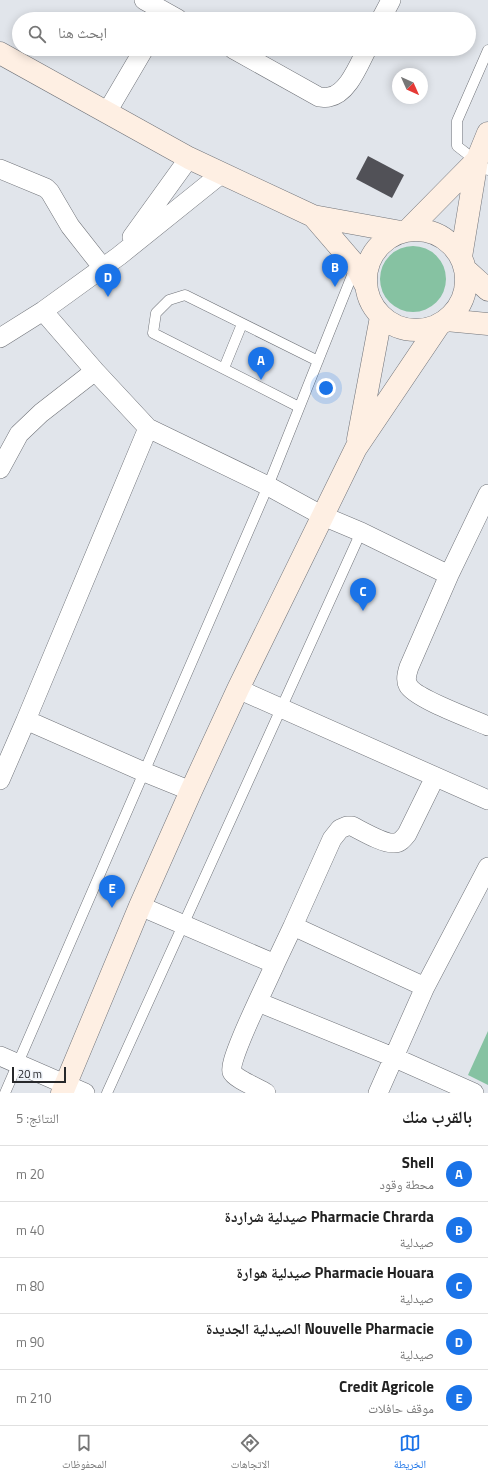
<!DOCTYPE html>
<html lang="ar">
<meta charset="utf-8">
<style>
body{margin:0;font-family:"Titillium Web","Noto Naskh Arabic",sans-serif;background:#f2f2f2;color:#222;direction:rtl}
.compass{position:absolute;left:392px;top:68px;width:36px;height:36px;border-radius:50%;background:#fff;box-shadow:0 2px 10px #0003;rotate:135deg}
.scale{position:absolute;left:12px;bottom:10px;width:54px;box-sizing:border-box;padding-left:4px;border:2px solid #27282b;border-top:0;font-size:11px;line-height:14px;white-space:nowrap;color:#27282b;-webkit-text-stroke:3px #eef2f8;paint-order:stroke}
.you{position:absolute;left:326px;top:388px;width:14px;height:14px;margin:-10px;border:3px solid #fff;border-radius:50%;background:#1a73e8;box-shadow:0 0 0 6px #1a73e833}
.badge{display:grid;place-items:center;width:26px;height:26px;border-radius:50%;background:#1a73e8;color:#fff;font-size:13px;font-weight:700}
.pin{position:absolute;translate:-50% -33px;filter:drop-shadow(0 1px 2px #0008)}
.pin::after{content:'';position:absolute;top:21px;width:14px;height:12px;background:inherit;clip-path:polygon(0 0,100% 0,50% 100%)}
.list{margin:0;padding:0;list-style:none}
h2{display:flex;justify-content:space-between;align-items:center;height:52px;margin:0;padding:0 16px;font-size:17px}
h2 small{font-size:13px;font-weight:400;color:#767676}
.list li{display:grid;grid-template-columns:26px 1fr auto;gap:12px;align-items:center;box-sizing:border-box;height:56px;padding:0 16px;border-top:1px solid #e0e0e0}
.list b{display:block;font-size:15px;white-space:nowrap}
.list p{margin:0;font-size:13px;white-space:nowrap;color:#767676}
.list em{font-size:13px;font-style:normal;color:#767676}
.icon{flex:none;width:22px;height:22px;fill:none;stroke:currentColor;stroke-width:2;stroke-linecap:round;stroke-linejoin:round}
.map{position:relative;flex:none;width:488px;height:1093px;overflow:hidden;direction:ltr}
.search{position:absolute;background:#fff;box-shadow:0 2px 10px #0003;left:12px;right:12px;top:12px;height:44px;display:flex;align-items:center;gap:10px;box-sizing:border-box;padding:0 14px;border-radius:22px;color:#767676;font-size:15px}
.sheet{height:332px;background:#fff}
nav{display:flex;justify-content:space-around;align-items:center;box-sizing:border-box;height:56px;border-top:1px solid #e0e0e0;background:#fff;font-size:11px;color:#767676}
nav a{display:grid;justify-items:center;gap:2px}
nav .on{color:#1a73e8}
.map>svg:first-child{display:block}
</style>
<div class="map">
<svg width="488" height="1093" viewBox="0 0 488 1093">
<rect width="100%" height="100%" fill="#e1e5eb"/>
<path fill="#86c2a2" d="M380 279a33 33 0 1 1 66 0a33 33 0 1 1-66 0Z
M488,1031V1085L468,1075Z"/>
<path fill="#515157" d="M368,156L404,175L392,198L356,179Z"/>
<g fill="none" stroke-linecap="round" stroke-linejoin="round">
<g stroke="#707379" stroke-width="11">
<path id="lane" d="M488,50L457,121V146L488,170
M224,368L242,324
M299,407L153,333L156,313L169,300L185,295L318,361
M5,1093L268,486L355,268
M107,1093L361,532"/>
</g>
<g stroke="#707379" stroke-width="20">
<path id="street" d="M144,0L178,19
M381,19L391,0
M233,49L319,97C322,97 326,98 329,97C348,94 359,64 367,49
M107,112L144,49
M0,169L46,188L50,192L70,226L103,268
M132,237L189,158
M43,311L95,371L148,428L268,486L323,516L361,532L449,575
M0,338L43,311L119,256L221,174
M148,428L26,720L144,772L191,791
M0,469L19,434L41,413L95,371
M488,494L449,575L409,667C407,673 405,680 408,685C414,698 472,719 488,726
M238,689L488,800
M0,780L26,720
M140,906L275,964L293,926L425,987
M293,926L332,839L340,829L347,826H352C362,831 384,844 394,843C400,843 403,839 407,834L435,777
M258,1002L393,1057L474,1093
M0,1056L85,1093
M266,1093C260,1089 234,1078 232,1072C227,1062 269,979 275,964
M378,1093L425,987L488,867"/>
</g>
<g stroke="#707379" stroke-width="23">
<path id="secondary" d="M0,53L189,158L313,216L401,232
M313,216L356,266L365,284
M366 280a50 50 0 1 1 100 0a50 50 0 1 1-100 0Z
M408,230L477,160
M461,257L477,160L488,133
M465,269L488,290
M446,320L488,324
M358,439L381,317
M62,1093L140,906L191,791L238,689L356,448L439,325"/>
</g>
<use href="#lane" stroke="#fff" stroke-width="10"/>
<use href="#street" stroke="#fff" stroke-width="19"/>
<use href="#secondary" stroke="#feefe3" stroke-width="22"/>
</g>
</svg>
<svg class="compass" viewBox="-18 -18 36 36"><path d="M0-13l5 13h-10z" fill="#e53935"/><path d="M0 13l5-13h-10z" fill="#767676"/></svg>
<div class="scale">20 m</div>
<div class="you"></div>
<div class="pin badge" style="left:261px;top:380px">A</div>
<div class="pin badge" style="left:335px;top:287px">B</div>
<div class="pin badge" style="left:363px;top:611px">C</div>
<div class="pin badge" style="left:108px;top:297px">D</div>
<div class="pin badge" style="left:112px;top:908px">E</div>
<div class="search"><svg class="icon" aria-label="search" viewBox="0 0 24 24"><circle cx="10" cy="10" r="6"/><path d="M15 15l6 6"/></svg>ابحث هنا</div>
</div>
<section class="sheet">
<h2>بالقرب منك<small>النتائج: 5</small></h2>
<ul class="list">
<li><span class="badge">A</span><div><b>Shell</b><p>محطة وقود</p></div><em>20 m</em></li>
<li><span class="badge">B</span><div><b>Pharmacie Chrarda صيدلية شراردة</b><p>صيدلية</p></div><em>40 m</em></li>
<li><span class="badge">C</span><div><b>Pharmacie Houara صيدلية هوارة</b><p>صيدلية</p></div><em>80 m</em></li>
<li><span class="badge">D</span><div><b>Nouvelle Pharmacie الصيدلية الجديدة</b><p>صيدلية</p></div><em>90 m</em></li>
<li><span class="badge">E</span><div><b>Credit Agricole</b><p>موقف حافلات</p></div><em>210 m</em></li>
</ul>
</section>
<nav>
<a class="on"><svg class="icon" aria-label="map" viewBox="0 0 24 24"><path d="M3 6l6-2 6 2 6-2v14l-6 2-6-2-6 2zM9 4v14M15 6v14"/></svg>الخريطة</a>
<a><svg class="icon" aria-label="directions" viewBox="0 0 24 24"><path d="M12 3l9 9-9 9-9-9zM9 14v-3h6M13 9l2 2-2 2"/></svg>الاتجاهات</a>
<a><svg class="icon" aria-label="saved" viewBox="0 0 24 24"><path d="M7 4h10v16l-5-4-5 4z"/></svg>المحفوظات</a>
</nav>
